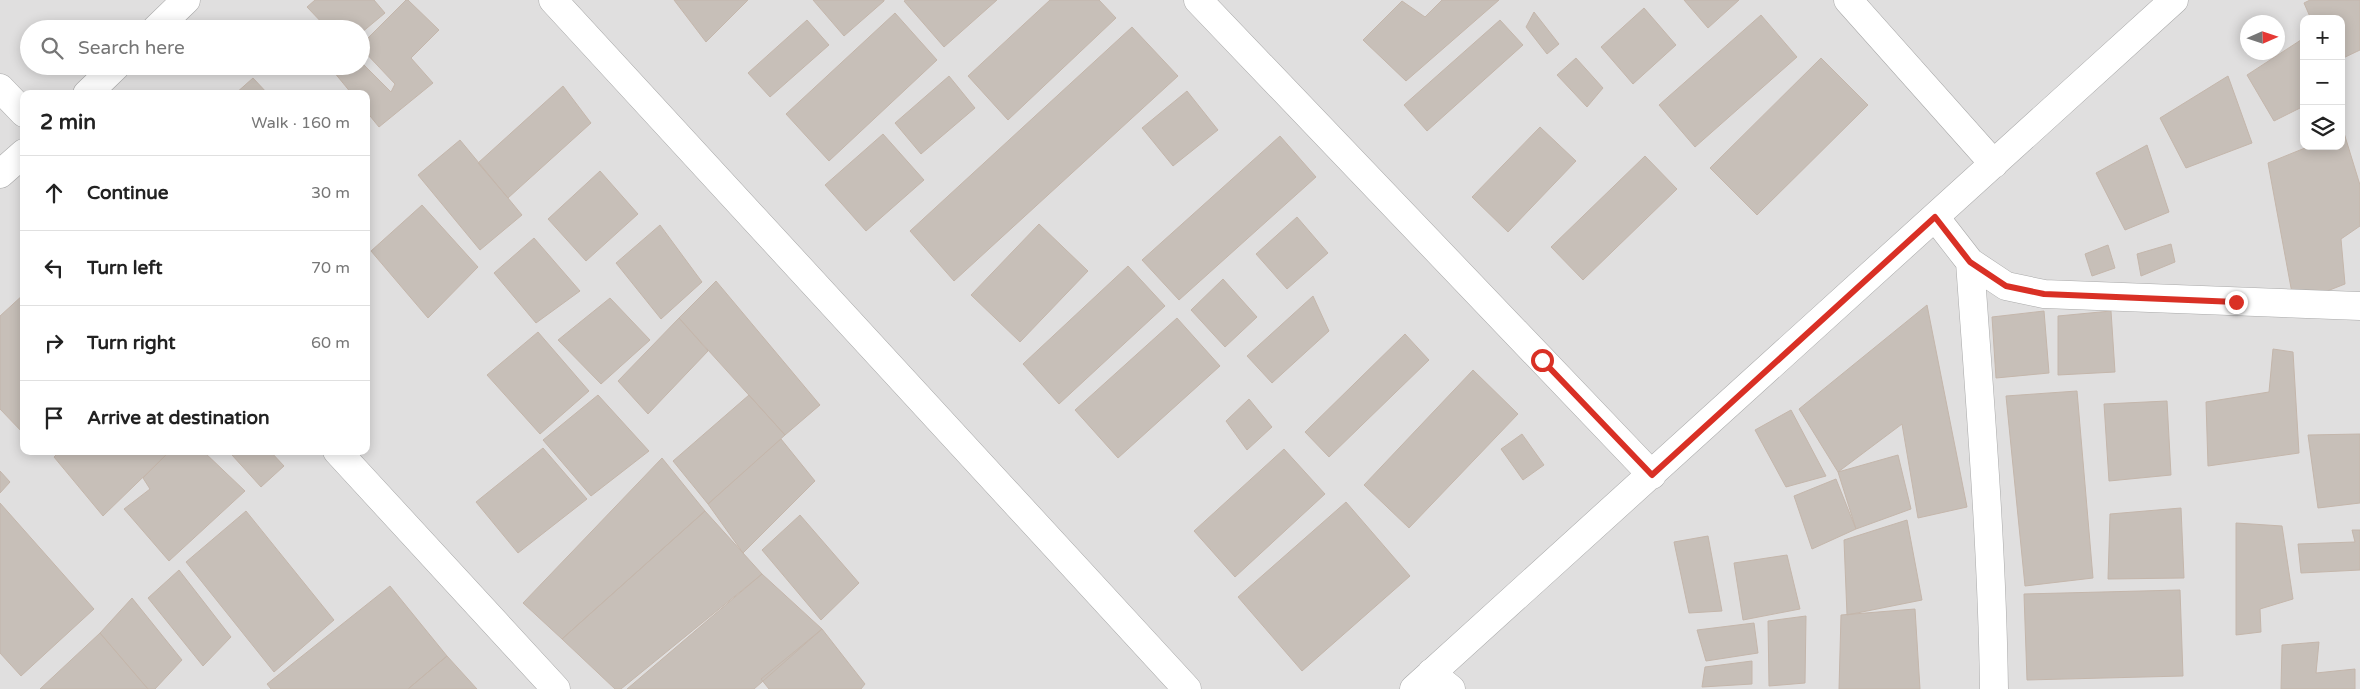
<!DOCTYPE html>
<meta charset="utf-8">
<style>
body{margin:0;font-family:"Varela Round",sans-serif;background:#f2f2f2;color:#222}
.controls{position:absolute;right:15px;top:15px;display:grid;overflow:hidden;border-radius:10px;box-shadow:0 2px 12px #0003}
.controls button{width:45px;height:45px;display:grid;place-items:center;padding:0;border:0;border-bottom:1px solid #e0e0e0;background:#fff;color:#222;font:25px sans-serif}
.compass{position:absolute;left:2240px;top:15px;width:45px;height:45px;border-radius:50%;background:#fff;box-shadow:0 2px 12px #0003;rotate:87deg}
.stop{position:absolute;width:15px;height:15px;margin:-11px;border:4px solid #d93025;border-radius:50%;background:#fff}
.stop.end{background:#d93025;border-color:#fff;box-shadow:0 1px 5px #0008}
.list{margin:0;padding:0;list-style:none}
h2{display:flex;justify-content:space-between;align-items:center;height:65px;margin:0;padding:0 20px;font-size:21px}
h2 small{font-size:16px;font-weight:400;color:#767676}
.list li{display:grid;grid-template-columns:32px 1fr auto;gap:15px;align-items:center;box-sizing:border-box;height:75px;padding:0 20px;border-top:1px solid #e0e0e0}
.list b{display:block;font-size:19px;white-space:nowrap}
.list em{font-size:16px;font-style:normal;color:#767676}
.icon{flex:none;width:28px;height:28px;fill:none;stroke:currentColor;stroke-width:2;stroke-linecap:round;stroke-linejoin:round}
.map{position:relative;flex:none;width:2360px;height:689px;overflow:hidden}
.search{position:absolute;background:#fff;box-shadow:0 2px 12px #0003;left:20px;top:20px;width:350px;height:55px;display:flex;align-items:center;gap:12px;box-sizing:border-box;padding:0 18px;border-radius:28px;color:#767676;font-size:19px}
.panel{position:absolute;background:#fff;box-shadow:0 2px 12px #0003;left:20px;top:90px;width:350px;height:365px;border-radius:10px}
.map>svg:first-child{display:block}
</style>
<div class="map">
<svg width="2360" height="689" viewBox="0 0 2360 689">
<rect width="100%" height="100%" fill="#f2efe9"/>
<path fill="#e0dfdf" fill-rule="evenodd" d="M0,0H2360V689H0ZM2304,19H2341V146H2304ZM2248,22H2278V52H2248ZM29,29H361V66H29ZM24,94H366V451H24Z"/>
<path fill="#c7bfb8" stroke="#c4b6ab" d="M315,0H374L385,13L361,33V29H328L307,7Z
M406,0H408L439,30L411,58L433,83L379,127L366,111V94H352L329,66H361V62L391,92L395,84L361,48V45Z
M674,0H748L706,42Z
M813,0H884V1L844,36Z
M906,0H997L944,47L904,1Z
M1050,0H1099L1116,18L1008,120L968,76Z
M1442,0H1499L1406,81L1363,40L1402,1L1425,17Z
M1684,0H1739L1708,28Z
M2310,0H2360V50L2341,59V19H2311L2304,3Z
M1644,8L1676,45L1633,84L1601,47Z
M1534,12L1559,44L1547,54L1526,27Z
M895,13L937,60L829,161L786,114Z
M1761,15L1797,57L1695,147L1659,105Z
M807,20L829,45L770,97L748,73Z
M1500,20L1523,45L1427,131L1404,105Z
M1132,27L1178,76L954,281L910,231Z
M2304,38V106L2274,121L2247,75Z
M1576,58L1603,88L1587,107L1557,75Z
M1821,58L1868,105L1757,215L1710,168Z
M949,76L975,108L921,154L895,123Z
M2228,76L2252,143L2186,168L2160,118Z
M253,78L268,94H235Z
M563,86L591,123L508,198L478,163Z
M1187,91L1218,130L1173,166L1142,128Z
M1540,127L1576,161L1508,232L1472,197Z
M2344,133L2360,185V226L2341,239L2345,284L2294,304L2268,163L2310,146H2341V134Z
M883,134L924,180L866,231L825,185Z
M1280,136L1316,177L1179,300L1142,260Z
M460,140L522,215L480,250L418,175Z
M2147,145L2169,212L2125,230L2096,173Z
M1645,156L1677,189L1583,280L1551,247Z
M600,171L638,214L586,261L548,219Z
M422,205L478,267L428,318L371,251Z
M1297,217L1328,253L1287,289L1256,254Z
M1039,224L1088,271L1020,342L971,295Z
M660,225L702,282L661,319L616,263Z
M534,238L580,291L536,323L494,273Z
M2171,244L2175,262L2141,276L2137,254Z
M2108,245L2115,268L2092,276L2085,254Z
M1128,266L1165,306L1059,404L1023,364Z
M1223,279L1257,317L1225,347L1191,310Z
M716,281L820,405L785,435L679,318Z
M24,294V434L0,409V316Z
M1313,296L1329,331L1272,383L1247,356Z
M610,298L650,340L601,384L558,340Z
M1927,305L1967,507L1918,518L1902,424L1838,472L1799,409Z
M2044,311L2049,373L1996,378L1992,317Z
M2111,311L2115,372L2058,375V316Z
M679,318L708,351L648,414L618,381Z
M1177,318L1220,366L1118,458L1075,410Z
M538,332L589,391L540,434L487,375Z
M1405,334L1429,360L1329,457L1305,432Z
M2273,349L2293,352L2299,453L2208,466L2206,402L2269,392Z
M1473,370L1518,414L1409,528L1364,485Z
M2077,391L2093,578L2025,586L2006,396Z
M598,395L649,451L591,496L543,440Z
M749,395L785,435L708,504L673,461Z
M1249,399L1272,427L1247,450L1226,421Z
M2167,401L2171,475L2109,481L2104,404Z
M1791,410L1826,476L1786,487L1755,430Z
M1522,434L1544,465L1523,480L1501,449Z
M2360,434V503L2318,508L2308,435Z
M781,439L815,481L743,553L708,504Z
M543,448L587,499L518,553L476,502Z
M1284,449L1325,494L1235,577L1194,531Z
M60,451H170L103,516L54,457Z
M170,451H203L245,491L169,561L124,509L150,489L143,478Z
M235,451H270L284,466L261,487L232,455Z
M1898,455L1911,509L1856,529L1838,472Z
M662,458L705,511L562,639L523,603Z
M0,471L10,482L0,493Z
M1836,479L1856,529L1812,549L1794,496Z
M1346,502L1410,576L1302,671L1238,597Z
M0,503L94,609L21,676L0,653Z
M2181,508L2184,578L2108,579L2110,514Z
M246,511L334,620L274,672L186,562Z
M705,511L762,574L621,689H615L562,639Z
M800,515L859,583L821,620L762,550Z
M1907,520L1922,600L1847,615L1844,540Z
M2236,523L2282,526L2293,599L2260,609L2261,632L2236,635Z
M2352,530H2360V570L2301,573L2298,544L2355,542Z
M1708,536L1722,611L1689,613L1674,542Z
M1787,555L1800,609L1743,620L1734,563Z
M179,570L231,637L203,666L148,598Z
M762,574L822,629L754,689H627Z
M390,586L447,656L408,689H271L267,684Z
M2180,590L2183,676L2027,680L2024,594Z
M132,598L182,660L155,689H148L100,633Z
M1915,609L1920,689H1839L1841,615Z
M1806,616L1805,683L1769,686L1768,621Z
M1754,623L1758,653L1706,661L1697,630Z
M822,629L865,684L861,689H769L761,679Z
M100,633L148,689H40Z
M2319,642L2316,673L2355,669V689H2281L2282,645Z
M447,656L477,689H408Z
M1752,661V684L1702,687L1705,667Z"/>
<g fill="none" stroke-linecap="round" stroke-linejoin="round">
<g stroke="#a9a9a9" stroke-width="29">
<path id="minor" d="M553,0L1187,689
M1198,0L1652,475
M1848,0L1994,164
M156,29L186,0
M0,88L24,113
M87,94L116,66
M0,174L24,153
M1935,217L1970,262L2006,286L2044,294L2360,306
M1970,262C1980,404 1992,546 1994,689
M337,451L556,689
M1431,673L1451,689
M1414,689L2174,0"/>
</g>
<use href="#minor" stroke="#fff" stroke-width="28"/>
</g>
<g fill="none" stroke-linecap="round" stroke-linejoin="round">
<path stroke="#d93025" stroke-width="6" d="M1542,360L1652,475L1935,217L1970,262L2006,286L2044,294L2236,302"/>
</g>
</svg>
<div class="controls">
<button>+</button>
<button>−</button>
<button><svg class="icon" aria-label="layers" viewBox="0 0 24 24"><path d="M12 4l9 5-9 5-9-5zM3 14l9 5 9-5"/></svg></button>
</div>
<svg class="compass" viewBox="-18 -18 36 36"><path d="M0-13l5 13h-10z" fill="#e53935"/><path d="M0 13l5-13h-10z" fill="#767676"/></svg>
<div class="stop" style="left:1542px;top:360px"></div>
<div class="stop end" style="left:2236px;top:302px"></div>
<div class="search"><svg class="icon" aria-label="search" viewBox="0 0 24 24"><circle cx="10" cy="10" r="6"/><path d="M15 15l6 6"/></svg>Search here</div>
<section class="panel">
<h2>2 min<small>Walk · 160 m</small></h2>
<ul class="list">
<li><svg class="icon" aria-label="ahead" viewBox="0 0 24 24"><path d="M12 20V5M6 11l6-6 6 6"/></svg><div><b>Continue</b></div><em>30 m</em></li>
<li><svg class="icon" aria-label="left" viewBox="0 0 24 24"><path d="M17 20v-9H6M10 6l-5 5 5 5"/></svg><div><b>Turn left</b></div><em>70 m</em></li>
<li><svg class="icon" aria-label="right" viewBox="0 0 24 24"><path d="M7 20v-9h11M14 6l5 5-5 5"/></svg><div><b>Turn right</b></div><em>60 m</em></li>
<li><svg class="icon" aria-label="arrive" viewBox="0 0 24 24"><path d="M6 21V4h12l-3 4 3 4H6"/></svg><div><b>Arrive at destination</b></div></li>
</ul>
</section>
</div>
